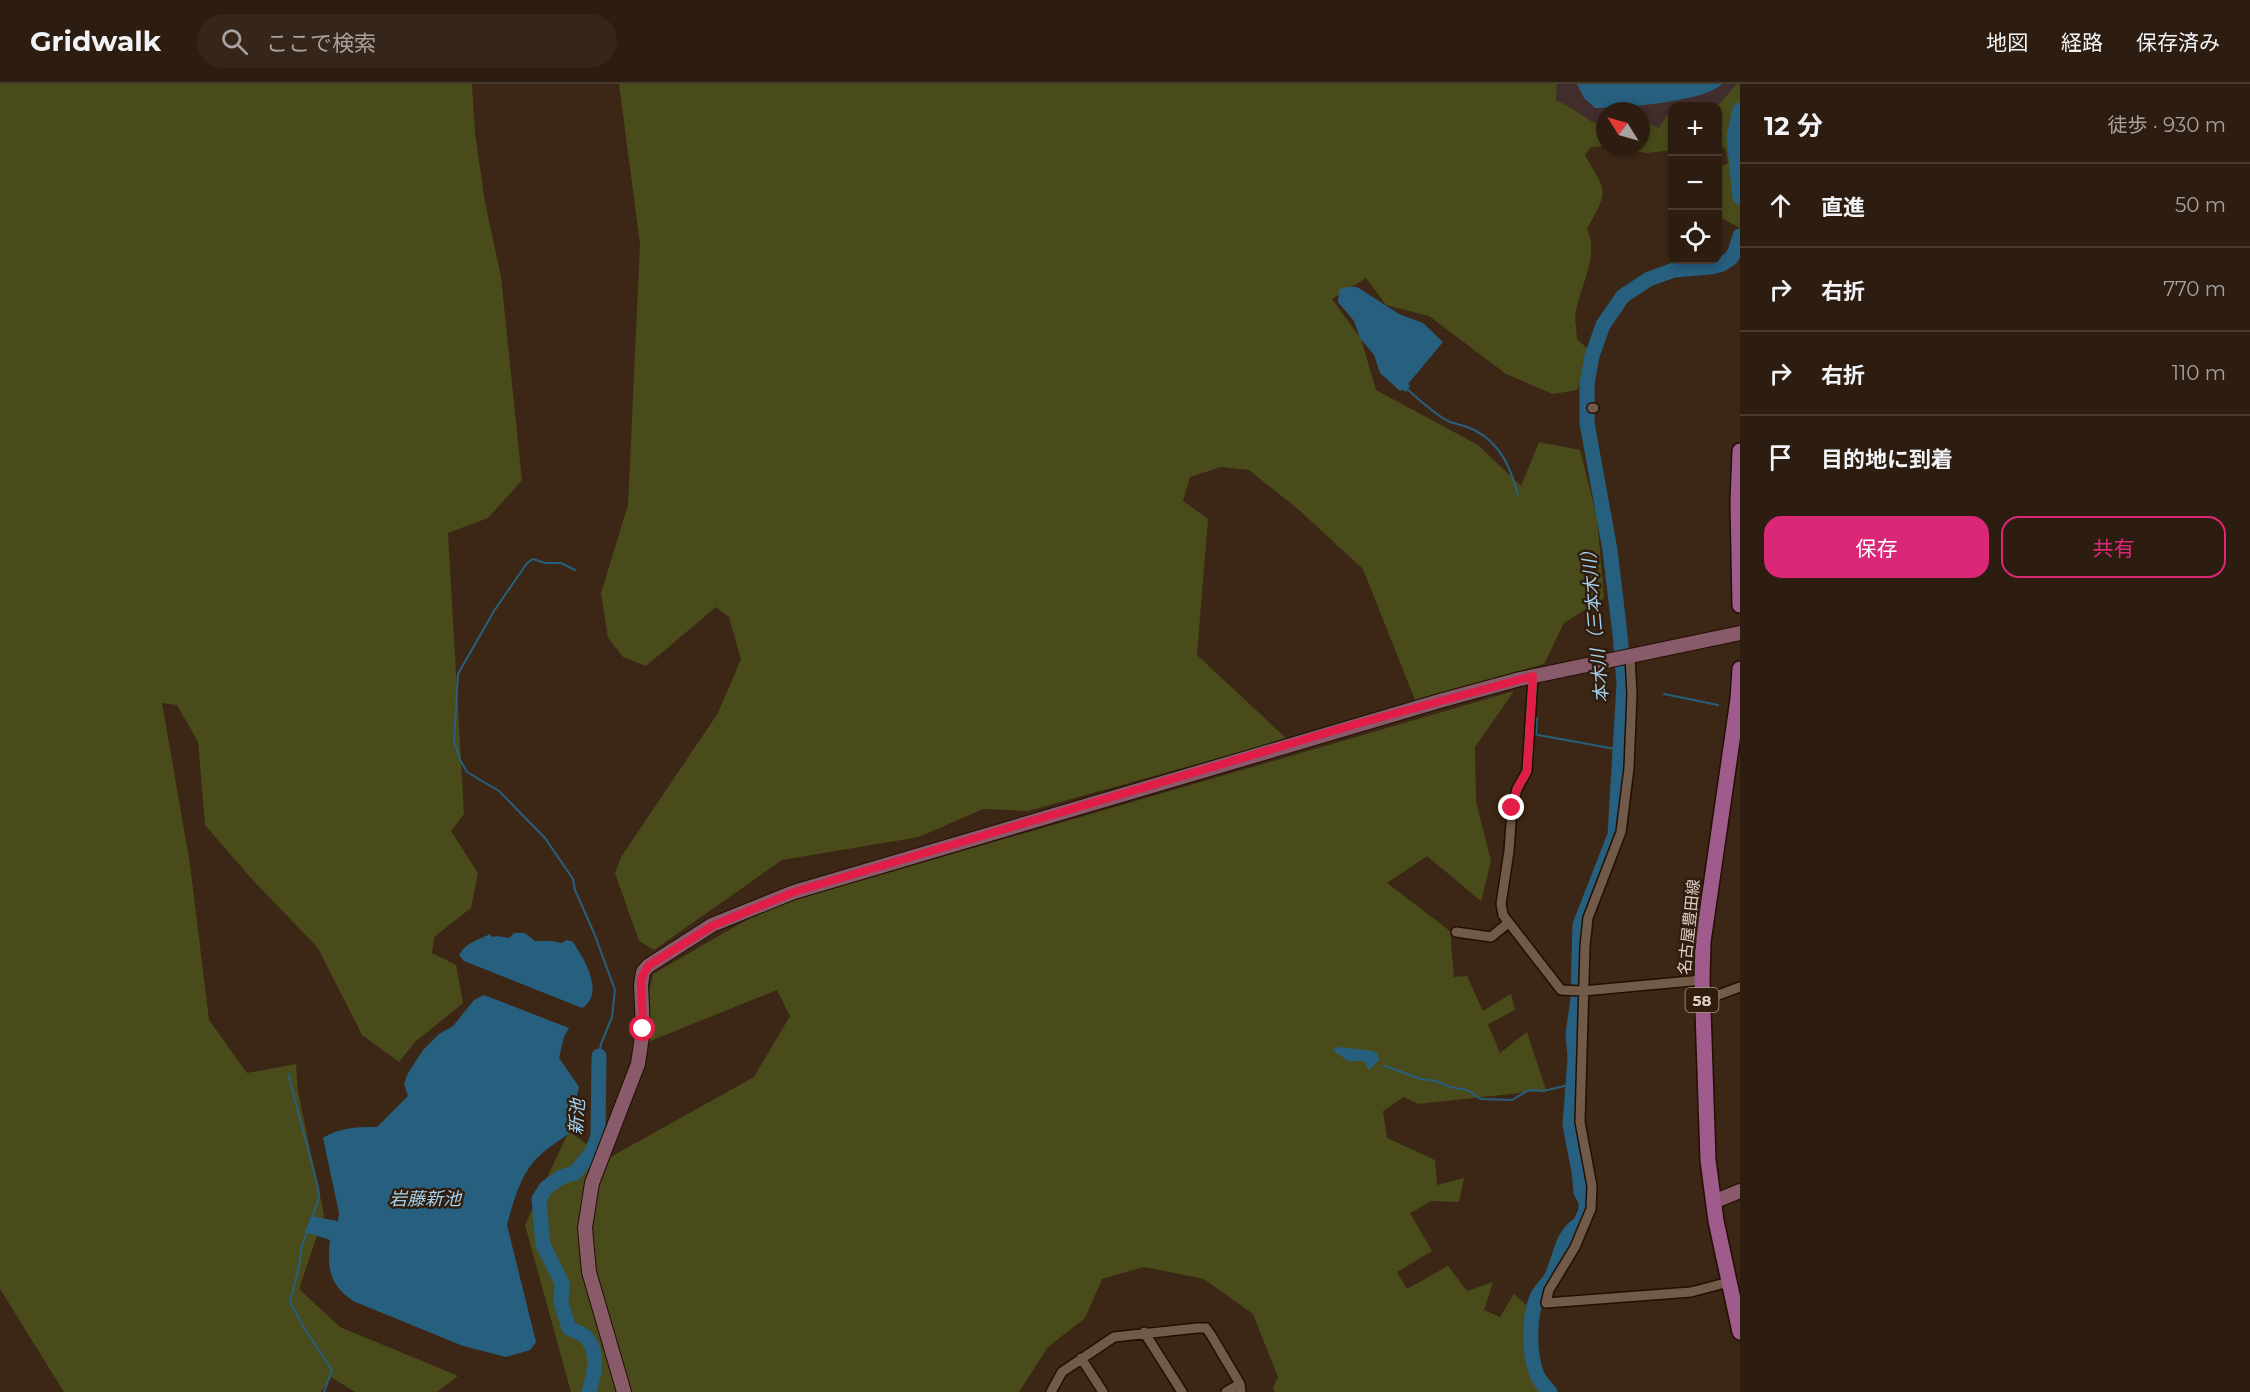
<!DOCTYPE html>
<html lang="ja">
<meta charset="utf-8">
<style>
body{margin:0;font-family:Montserrat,"Noto Sans JP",sans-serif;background:#352619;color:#f1f3f6}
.controls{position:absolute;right:18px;top:18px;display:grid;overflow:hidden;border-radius:12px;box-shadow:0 3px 9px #0003}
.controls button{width:54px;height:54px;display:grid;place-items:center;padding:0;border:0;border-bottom:2px solid #483b30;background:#2d1d10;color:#f1f3f6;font:30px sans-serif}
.compass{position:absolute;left:1596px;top:18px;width:54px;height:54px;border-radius:50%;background:#2d1d10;box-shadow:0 3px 9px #0003;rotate:307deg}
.stop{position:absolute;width:18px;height:18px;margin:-14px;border:4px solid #e11d48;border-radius:50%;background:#fff}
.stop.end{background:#e11d48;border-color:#fff;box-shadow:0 2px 6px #0008}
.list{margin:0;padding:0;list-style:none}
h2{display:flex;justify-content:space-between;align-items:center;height:78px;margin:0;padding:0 24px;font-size:26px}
h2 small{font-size:20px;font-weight:400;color:#a7a29f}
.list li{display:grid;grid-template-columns:39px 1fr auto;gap:18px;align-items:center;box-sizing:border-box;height:84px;padding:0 24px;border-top:2px solid #483b30}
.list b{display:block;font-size:22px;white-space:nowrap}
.list em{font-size:20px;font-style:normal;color:#a7a29f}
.actions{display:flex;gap:12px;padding:18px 24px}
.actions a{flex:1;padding:14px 0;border:2px solid #db2777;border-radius:18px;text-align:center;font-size:21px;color:#db2777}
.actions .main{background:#db2777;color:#fff}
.icon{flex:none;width:33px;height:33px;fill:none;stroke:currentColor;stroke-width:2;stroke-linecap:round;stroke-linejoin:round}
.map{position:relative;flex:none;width:1740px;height:1308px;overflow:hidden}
header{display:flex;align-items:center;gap:36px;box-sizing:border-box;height:84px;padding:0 30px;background:#2d1d10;border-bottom:2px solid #483b30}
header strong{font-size:28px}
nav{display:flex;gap:33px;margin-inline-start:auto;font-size:21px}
.search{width:420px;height:54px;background:#352619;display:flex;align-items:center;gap:15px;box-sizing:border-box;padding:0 21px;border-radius:33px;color:#a7a29f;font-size:22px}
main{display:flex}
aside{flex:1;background:#2d1d10}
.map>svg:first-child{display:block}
</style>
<header>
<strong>Gridwalk</strong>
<div class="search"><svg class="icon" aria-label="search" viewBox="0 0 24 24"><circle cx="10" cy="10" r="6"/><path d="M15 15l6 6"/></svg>ここで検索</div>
<nav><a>地図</a><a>経路</a><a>保存済み</a></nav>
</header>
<main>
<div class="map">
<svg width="1740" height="1308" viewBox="0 0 1740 1308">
<rect width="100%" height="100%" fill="#3c2716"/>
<path fill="#422d2d" d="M1557,0H1737L1719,20L1705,22H1672V31L1666,32L1659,44L1641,35V27H1605V38L1594,39L1568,22L1556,16Z"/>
<path fill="#494b1a" d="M0,0H472L475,49L485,118L501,193L522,396L488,434L448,449L464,730L451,747L478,789L471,824L434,853L432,869L456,881L463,919L415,958L399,978L362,951L318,864L249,792L205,741L198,658L177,621L162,619L190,780L209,936L247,989L296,980L298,1008L324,1131L299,1205L340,1243L458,1292L437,1308H355L331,1293L321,1308H64L0,1205Z
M619,0H1557L1556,16L1568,22L1594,39L1605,38V62L1591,63L1585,71C1607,110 1609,105 1587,145C1600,173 1579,203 1575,232C1575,239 1577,248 1577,255L1589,266L1583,293L1577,306L1553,310L1506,290L1429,232L1386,221L1366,194L1332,215L1361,255L1376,306L1478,361L1521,402L1539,358L1580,366L1597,434L1604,514L1564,539L1544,580L1415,616L1363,485L1299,426L1249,386L1221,383L1190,393L1183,417L1208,435L1197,571L1287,655L1028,727L983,725L919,753L782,776L654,866L639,857L615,789L621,773L718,629L741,575L729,533L716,523L646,582L623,573L608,554L601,509L628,421L640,160Z
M1737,0H1740V144L1718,132V84L1728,79L1725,64L1718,60V22H1705L1719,20Z
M1672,31V66L1647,69L1609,63H1641V35L1659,44L1666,32Z
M1514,607L1475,663L1476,718L1491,777L1481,817L1427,772L1387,799L1450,847L1454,893L1467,892L1483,927L1511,910L1515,926L1488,940L1500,969L1527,948L1546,1006L1418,1020L1404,1013L1383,1027L1387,1054L1435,1076L1437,1101L1464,1094L1459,1118L1431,1117L1410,1129L1432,1167L1397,1188L1407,1205L1448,1182L1467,1207L1493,1198L1484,1226L1500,1233L1514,1210L1527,1222C1526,1247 1521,1290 1541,1308H1275L1273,1304L1278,1293L1253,1230L1204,1195L1144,1183L1102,1195L1085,1234L1048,1263L1019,1308H571L525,1141L569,1047L607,1075L754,993L790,932L777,906L650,957L649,908L653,890L767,824Z"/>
<path fill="#275f7f" d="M1577,0H1722C1705,18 1621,24 1595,24L1584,14Z
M1348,203H1357L1399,230L1423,239L1443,258L1408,300L1410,302L1406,308L1403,306L1400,307L1380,289L1374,271L1360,254L1354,237L1338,218L1339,205Z
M514,849H525L535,857H552L562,859L566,856L572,857C583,872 606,910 582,924L464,877L459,871C468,857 477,857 490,850L492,853L497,852L509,854Z
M484,911L569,944L564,953L559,974L579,1003L576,1016L580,1027L573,1038L572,1047C561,1056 548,1063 538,1073C521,1089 513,1119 507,1141L536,1258L530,1266L506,1273L463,1262L353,1217C329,1200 327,1184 330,1156L305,1148L311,1132L338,1137L339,1129L323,1054C340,1043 357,1043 377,1043L408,1012L404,1000L408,989L423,966L439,950L453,942L474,916Z
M1340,963L1373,967L1377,969L1379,976L1369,986L1364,977H1348L1334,967V965Z"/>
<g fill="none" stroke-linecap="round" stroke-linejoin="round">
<path stroke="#275f7f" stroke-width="2" d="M1406,304C1418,315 1435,331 1450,338C1459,341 1468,342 1476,347C1501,360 1511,385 1518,411
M575,486L561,479H545L533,475L527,479L494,527L458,590L454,656L460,676L467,688L499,707L545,754L573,795L575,806L594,849L615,906L612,933L601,960L599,972
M1664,610L1718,621
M1537,634L1536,650L1538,651L1621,666
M1385,982L1421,995L1436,997L1450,1003L1467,1006L1481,1015L1512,1016L1529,1006L1543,1007L1573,1000
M288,990L318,1103L319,1113L312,1134
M307,1148L301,1165L299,1182L290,1218L303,1242L332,1286L324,1308"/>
<path stroke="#275f7f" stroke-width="15" d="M1740,26L1734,53L1740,113
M589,1308C594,1290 600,1269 586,1253C582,1249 574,1247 569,1244L561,1219L562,1199L543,1161L539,1115L546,1104L561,1093L575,1089L592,1068L598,1052L599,972
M1550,1308C1544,1302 1537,1294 1535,1285C1529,1265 1529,1229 1538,1211C1542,1204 1549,1199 1552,1192C1560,1175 1562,1149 1580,1140L1586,1127V1117L1581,1108L1579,1087L1570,1041L1575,974L1573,950L1578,915L1580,841L1615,751L1624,600L1620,550L1610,466L1587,339V300L1592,272L1603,241L1623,212L1649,195L1674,186L1711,183L1722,180L1730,175L1735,168L1740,152"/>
<g stroke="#220f02" stroke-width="12">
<path id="street" d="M1592,324H1594
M1630,572L1632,610L1629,684L1621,748L1588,834L1585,862L1580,1038L1592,1102L1591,1125L1575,1163L1549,1206L1546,1219L1691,1208L1729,1198
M1533,593L1527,687L1517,705L1512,724L1509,767L1501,820L1503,831L1561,906L1583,907L1702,896
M1456,848L1491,853L1508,839
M1702,914L1713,913L1740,903
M1144,1248L1182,1308
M1081,1274L1103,1308
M1051,1308L1062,1288L1114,1253L1197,1244H1206L1211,1251L1240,1300L1241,1308
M1226,1308L1240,1300"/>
</g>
<g stroke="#220f02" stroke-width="16">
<path id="secondary" d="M1713,1118L1740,1107
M624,1308L589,1188L585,1144L592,1099L638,980L643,945L641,901L643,888L648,882L712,841L794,808L1443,616L1520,595L1740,549"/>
</g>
<g stroke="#220f02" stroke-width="18">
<path id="primary" d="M1740,367L1738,418L1740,521
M1740,585L1738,615L1703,858L1702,896L1708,1076L1716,1137L1740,1248"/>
</g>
<use href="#street" stroke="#725a48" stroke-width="9"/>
<use href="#secondary" stroke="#885a6a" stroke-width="14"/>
<use href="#primary" stroke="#9f5b8c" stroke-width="15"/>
</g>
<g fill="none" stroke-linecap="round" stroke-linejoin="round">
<path stroke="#e11d48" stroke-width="8" d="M643,945L641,895L648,882L712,842L794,808L1360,639L1533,592L1527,687L1517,705L1512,724"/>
</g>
<g text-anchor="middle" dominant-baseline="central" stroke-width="5" stroke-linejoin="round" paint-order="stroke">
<rect fill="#311d0d" stroke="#ab9b8f" stroke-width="1.5" x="1685.5" y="904" width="33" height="24" rx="4.5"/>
<g font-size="15" font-weight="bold" fill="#dfd1c7">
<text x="1702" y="916">58</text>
</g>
<g font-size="16" fill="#dfd1c7" stroke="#311d0d">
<text transform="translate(1689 843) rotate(-84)">名古屋豊田線</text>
</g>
<g font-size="18" font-style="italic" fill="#a4d2f0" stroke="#311d0d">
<text transform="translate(1595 538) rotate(-95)">本木川（三本木川）</text>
<text transform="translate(577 1033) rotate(-86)">新池</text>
<text x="425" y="1115">岩藤新池</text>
</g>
</g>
</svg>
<div class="controls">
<button>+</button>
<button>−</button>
<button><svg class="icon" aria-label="locate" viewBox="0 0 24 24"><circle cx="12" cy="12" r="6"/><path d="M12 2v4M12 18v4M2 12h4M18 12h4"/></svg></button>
</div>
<svg class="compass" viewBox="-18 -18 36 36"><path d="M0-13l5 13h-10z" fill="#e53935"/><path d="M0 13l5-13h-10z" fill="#a7a29f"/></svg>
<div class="stop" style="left:643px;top:945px"></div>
<div class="stop end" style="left:1512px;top:724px"></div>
</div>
<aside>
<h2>12 分<small>徒歩 · 930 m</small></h2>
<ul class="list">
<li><svg class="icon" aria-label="ahead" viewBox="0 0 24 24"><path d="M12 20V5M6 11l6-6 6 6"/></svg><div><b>直進</b></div><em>50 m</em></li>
<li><svg class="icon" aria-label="right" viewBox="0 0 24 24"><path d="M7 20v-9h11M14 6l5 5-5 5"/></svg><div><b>右折</b></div><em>770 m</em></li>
<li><svg class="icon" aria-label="right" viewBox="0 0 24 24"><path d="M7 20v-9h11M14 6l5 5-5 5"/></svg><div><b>右折</b></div><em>110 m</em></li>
<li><svg class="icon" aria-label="arrive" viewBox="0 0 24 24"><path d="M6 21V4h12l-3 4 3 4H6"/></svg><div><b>目的地に到着</b></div></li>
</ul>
<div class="actions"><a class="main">保存</a><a>共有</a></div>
</aside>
</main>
